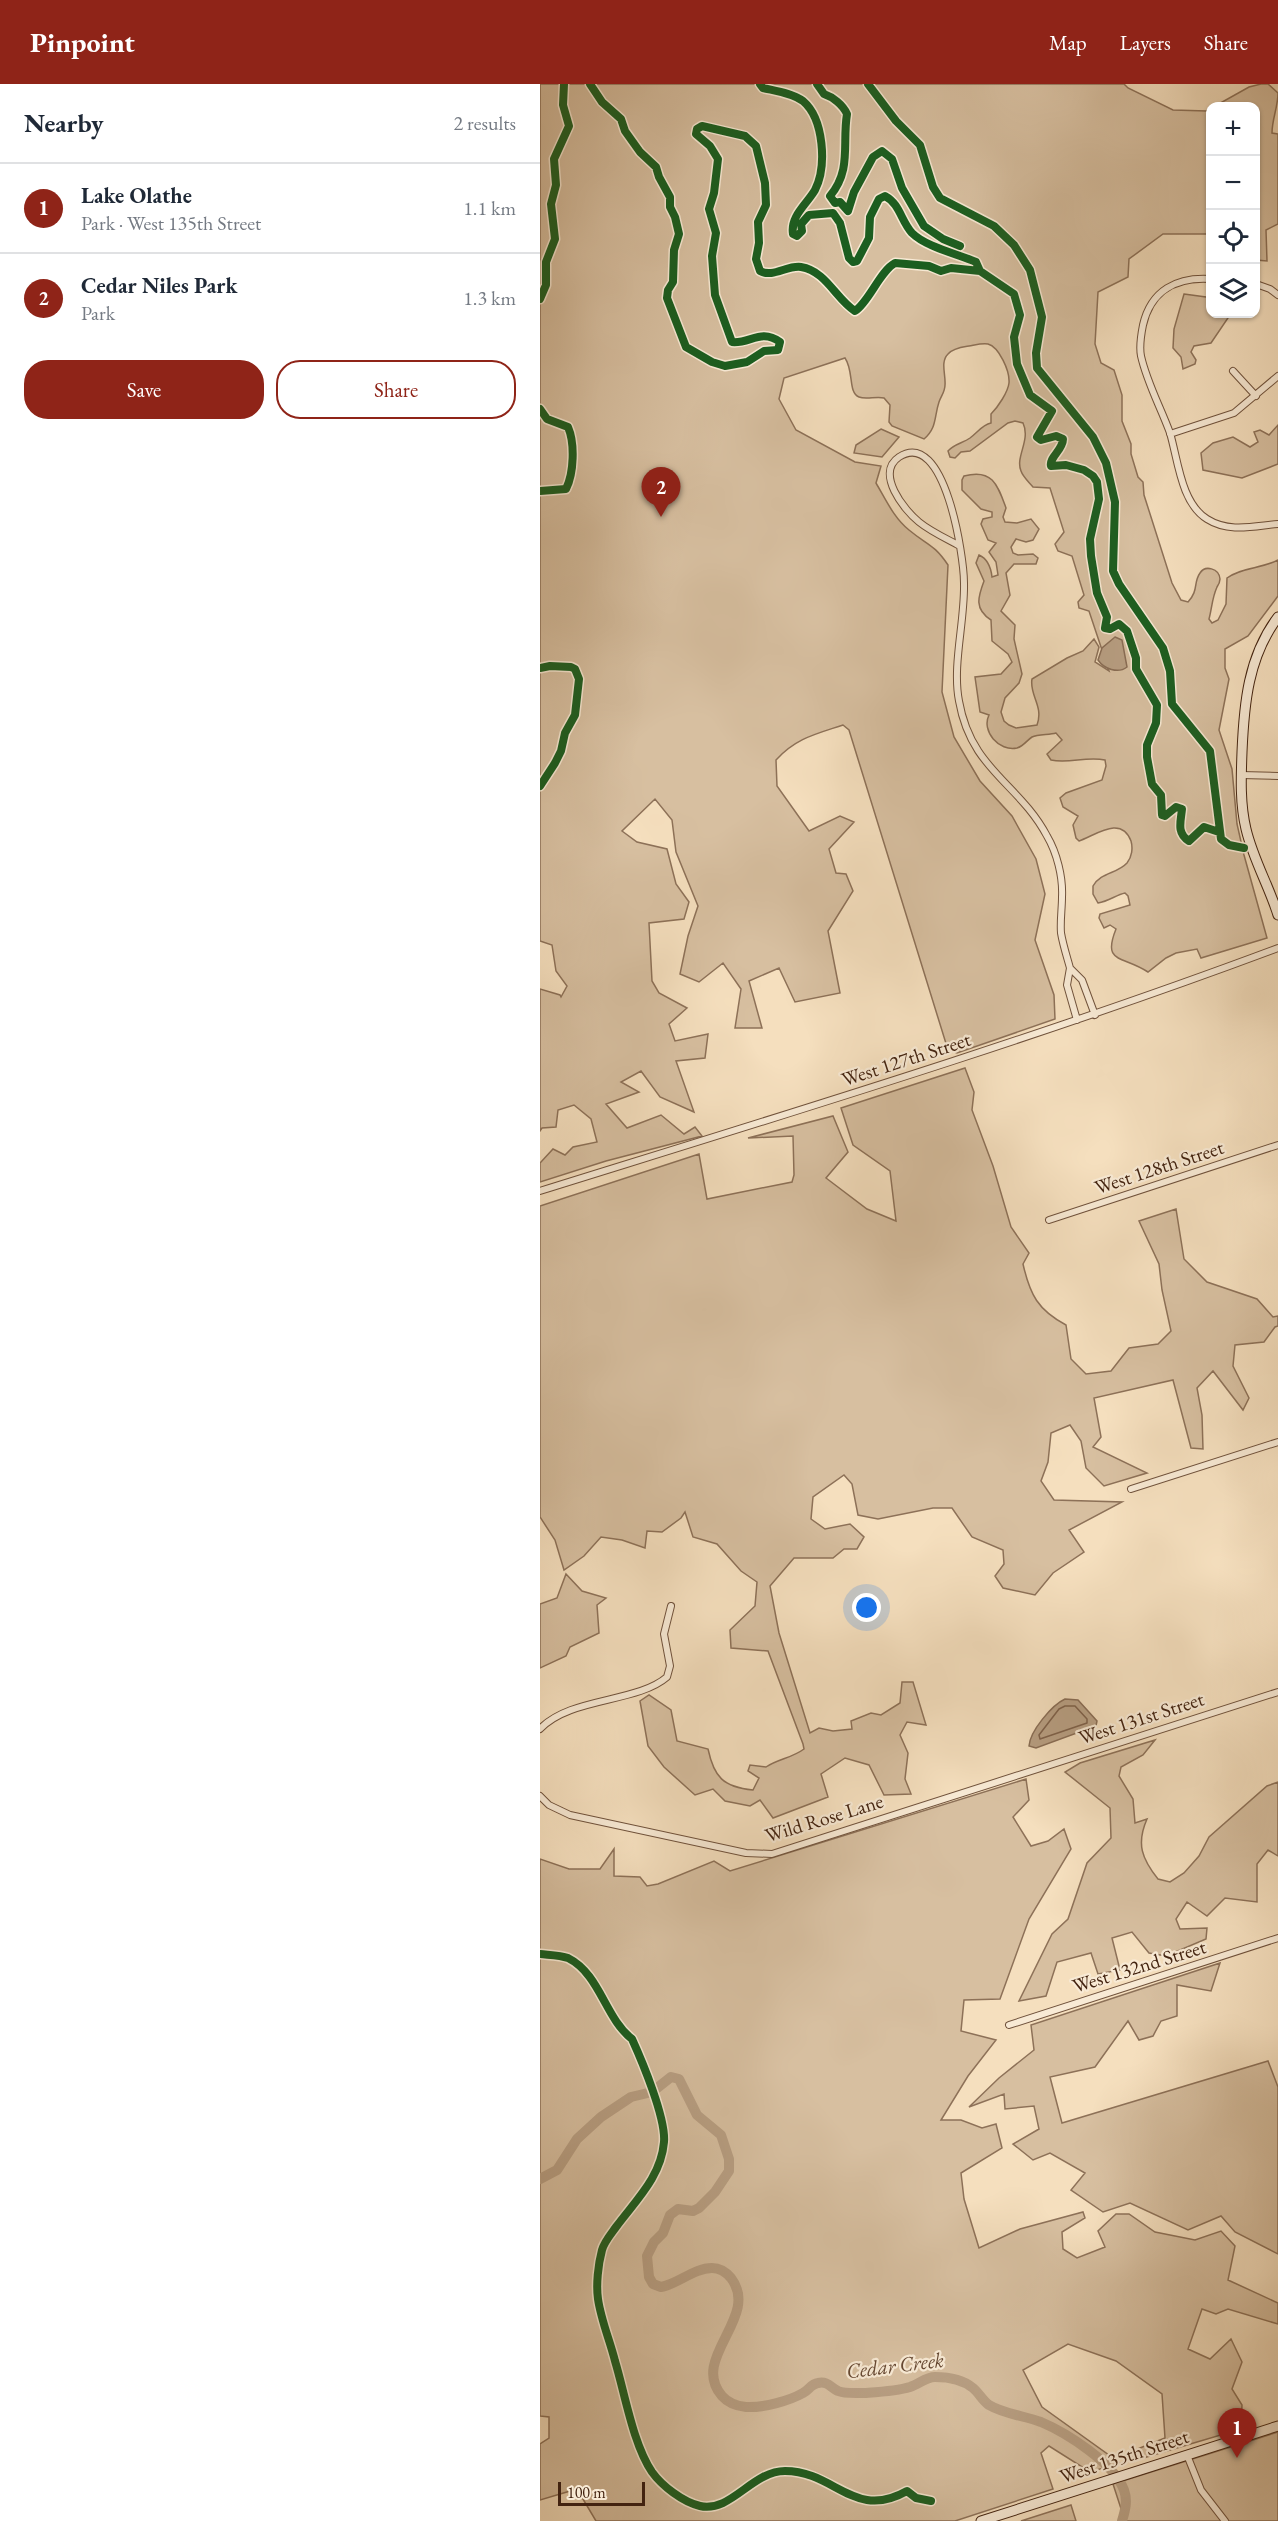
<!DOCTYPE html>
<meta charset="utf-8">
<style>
body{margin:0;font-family:"EB Garamond",serif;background:#f2f2f3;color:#1f2937}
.controls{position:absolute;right:18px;top:18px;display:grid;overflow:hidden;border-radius:12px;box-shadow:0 2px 4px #0004}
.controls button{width:54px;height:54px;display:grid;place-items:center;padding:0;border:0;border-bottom:2px solid #e0e1e3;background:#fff;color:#1f2937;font:30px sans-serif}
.scale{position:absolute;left:18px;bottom:15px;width:87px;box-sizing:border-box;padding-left:6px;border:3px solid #432310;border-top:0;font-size:16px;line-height:21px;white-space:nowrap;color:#432310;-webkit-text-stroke:4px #f8ead5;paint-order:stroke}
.you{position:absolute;left:327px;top:1524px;width:21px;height:21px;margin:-15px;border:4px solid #fff;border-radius:50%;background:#1a73e8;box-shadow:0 0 0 9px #1a73e833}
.badge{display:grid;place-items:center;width:39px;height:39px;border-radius:50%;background:#8f2418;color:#fff;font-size:20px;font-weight:700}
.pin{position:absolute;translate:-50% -50px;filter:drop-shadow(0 2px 3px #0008)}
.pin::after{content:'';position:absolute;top:32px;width:21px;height:18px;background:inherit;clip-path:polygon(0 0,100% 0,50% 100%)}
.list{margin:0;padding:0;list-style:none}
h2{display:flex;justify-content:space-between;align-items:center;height:78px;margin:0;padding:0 24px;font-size:26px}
h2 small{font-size:20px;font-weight:400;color:#747a83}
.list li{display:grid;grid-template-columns:39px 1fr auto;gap:18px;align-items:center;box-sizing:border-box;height:90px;padding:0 24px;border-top:2px solid #e0e1e3}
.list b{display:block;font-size:22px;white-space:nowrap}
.list p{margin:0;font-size:20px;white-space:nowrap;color:#747a83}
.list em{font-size:20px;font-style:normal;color:#747a83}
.actions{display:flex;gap:12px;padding:18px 24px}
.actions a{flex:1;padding:14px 0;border:2px solid #8f2418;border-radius:24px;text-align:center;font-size:21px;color:#8f2418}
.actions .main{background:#8f2418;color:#fff}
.icon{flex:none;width:33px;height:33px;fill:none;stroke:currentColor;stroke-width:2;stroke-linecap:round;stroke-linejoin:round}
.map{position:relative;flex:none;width:738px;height:2437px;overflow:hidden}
header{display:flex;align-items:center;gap:36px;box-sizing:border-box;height:84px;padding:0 30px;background:#8f2418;color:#fff}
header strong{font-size:28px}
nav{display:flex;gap:33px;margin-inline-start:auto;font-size:21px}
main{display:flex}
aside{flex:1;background:#fff}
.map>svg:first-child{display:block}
</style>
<header>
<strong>Pinpoint</strong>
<nav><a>Map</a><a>Layers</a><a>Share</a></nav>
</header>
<main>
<aside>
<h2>Nearby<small>2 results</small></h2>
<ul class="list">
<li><span class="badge">1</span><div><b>Lake Olathe</b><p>Park · West 135th Street</p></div><em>1.1 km</em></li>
<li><span class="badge">2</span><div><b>Cedar Niles Park</b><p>Park</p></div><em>1.3 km</em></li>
</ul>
<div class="actions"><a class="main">Save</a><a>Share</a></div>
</aside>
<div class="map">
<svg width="738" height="2437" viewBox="0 0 738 2437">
<rect width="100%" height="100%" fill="#f5dfbe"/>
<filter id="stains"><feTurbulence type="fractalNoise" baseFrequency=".00333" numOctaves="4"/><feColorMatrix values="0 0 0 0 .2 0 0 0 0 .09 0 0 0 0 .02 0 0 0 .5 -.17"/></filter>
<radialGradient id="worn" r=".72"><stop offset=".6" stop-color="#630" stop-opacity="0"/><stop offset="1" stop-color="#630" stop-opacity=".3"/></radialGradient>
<path fill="#d7bfa0" stroke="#8d7158" stroke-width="1.5" d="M0,0H584L588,4L633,26L667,27L670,25V159L667,150H623L589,175L588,193L558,208L555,260L561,279L574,286L582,311V337L591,360V370L598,393L603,398L604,411L632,499L641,516L648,518C659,506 653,499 660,489C665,481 679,484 680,495C680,498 679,500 677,503C672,514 672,524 669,535L672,539L678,536L686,520L687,494C702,483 721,485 738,476V512L708,552L685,565V584L689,595L679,646L692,685L697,740L704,771L727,854L661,874L657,865L636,869L626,874L608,888C582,871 562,880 576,845L570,841L564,844L559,834L560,830L590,821L588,812L585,809C576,811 569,817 558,819L553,810V802C561,788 577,790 587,779C592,773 593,764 591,757C581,731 556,751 539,757L536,754L533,741L538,732L523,723L520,714L526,709L562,696L566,682L565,676C546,672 529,680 511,676L507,670L522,656L516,649C509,651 498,650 492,653C487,656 484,662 477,664C459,668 441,647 449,631L440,628L435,593L461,590L472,578L468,570L452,557L451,536C434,525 438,513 444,497L436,479L439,471C448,475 451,484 452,493L458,491L456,478L449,468L456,459L448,456L441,440L443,435L452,433V428L441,425L422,406V396L424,392C453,384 458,402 466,424L463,433L465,438L477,439L491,435L499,445L493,456L486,458L476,455L471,463L473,469L478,471L493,470L498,474L496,480H474L466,489L470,511L461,527L475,541L474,555L482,590L479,599L465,614L461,628L464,637L469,641L476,644L497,641C504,622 489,611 492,595L527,574L543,567L554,555L559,563L555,578L569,587L549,527L539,524L538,518L544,511L532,472L518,467L515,460L524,448L510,404L493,403C489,398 483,393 481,387C475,373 491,356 483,339L475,337L468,339L430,367L421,368L415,374L410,373L408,367C414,360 423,359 430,354C438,348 442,341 451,339V330C458,323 468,308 469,299C470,287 459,263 448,260C442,259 435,261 429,262C423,263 413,264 408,270C400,278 406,291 405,301C405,308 401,312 399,318C394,333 397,344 384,355L352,342L349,338L350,321L344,314C336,312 326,316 319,313C308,309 314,287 305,274L244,294L239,315L256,346L315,378L341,382L336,399C346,416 354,434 369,446C387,461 394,460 408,481L402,608L414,653L440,697L472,732L496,775L505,810L495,856L514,911L515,935L417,969L408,966L309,646L303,641C276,650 256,654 236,676L237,702L269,747L300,732L314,738L289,765L296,789L306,790L313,807L288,847L300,909L255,918L239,884L209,897L222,944H195L201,905L183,879L159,898L140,890L148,852L158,822L136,768L132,736L115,715L82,747L97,758L127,765L136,800L149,818L144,835L109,839L112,897L119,909L147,924L129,940L135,957L168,950L165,974L136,977L154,1028L120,1013L101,987L81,998L99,1008L66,1020L87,1044L121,1031L144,1050L155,1043L162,1052L66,1077L0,1098V1079L13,1065L25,1071L33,1063L57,1058L51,1035L34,1021L18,1026L16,1043L2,1044L0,1047V905L20,911L21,913L27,902L16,887L12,861L0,857Z
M721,0H728L738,9C738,23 732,35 732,49L738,50V140L726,146L727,177L716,176V22H675L709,3Z
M644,210L666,213L670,216V230L690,231L671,259L654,262L651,268L656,276L655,280L643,285L641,273L633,264L634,245Z
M738,341V380L702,394L663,386L661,369L673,359L693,353L710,363L718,358L714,348L720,346L729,351Z
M341,345L359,353L342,373L314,369L316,361Z
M425,984L434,1008L432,1026L453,1082L471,1143L489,1169L483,1180C490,1211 498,1226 526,1241L531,1275L546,1290L571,1287L589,1264L618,1260L631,1247L622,1206L619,1180L599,1137L636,1125L644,1175L667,1198L717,1215L733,1233L738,1232V1242L735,1243L724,1258L695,1261L693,1282L709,1314L703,1326L673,1287L657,1304L662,1331L663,1365L651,1364L633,1296L554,1314L561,1353L553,1363L607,1389L564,1402L546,1384L541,1357L530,1341L511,1349L508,1378L501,1397L514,1416L582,1418L529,1446L544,1468L513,1489L495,1511L463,1504L455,1492L464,1480L463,1466L432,1453L412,1424H393L338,1435L318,1431L312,1400L304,1391L273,1413L271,1435L285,1445L310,1440L324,1453L317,1465H304L293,1474H254L230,1502L239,1549L270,1649L279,1644L293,1647L312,1645L311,1637L331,1629L341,1631L360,1619L362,1598H373L386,1641L367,1638L360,1651L368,1669L365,1695L371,1710L344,1711L329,1681L305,1674L281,1690L288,1713L233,1734L220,1716L210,1722L185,1717L173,1705L155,1711L124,1683L108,1662L100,1617L109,1611L131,1626L137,1657L168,1665C174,1693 183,1703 213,1706L219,1694L208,1687L210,1681L226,1683C238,1675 252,1674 264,1665L263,1660L228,1567L191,1564L190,1546L215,1522L217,1498L201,1487L177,1460L153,1453L145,1428L141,1434L122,1448L107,1447L105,1464L82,1456L61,1453L44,1472L24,1486L15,1456L0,1433V1122L159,1070L167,1115L252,1098L254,1091L253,1052L208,1054L293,1032L308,1068L286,1094L327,1125L356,1137L350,1087L313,1061L301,1024Z
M26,1490L42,1507L66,1514L57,1521L59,1549L30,1563L26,1572L0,1584V1520L17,1514Z
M615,1656L603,1671L581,1683L579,1692L593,1715L595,1739L607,1735C596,1760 602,1775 618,1795L630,1798L644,1789L659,1772L669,1753L727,1702L738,1698V1772L728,1766L717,1780V1818L685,1814L667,1832L647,1818L636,1835L640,1845L667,1844L666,1855L626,1872L609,1869L592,1848L572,1854L580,1886L558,1890L551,1869L517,1878L506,1912L479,1917L512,1850L528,1835L547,1779L571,1754L570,1724L525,1688L540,1679Z
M486,1695L489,1716L473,1733L491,1762L508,1757L524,1745L531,1765L489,1835L460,1915L424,1916L421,1947L456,1956L428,1992L401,2036H421L442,2044L456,2040L462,2064L421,2089L424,2115L439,2164L480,2145L543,2128L545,2134L522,2148L523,2165L537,2174L565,2163L558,2147L576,2130H589L615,2148L655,2156L681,2147L695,2162L688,2196L738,2219V2240L688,2225L676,2230L662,2225L648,2265L670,2275L691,2255L702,2278L692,2305L702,2321L701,2345L593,2377L590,2368L625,2354L622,2310L576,2277L528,2260L483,2286L502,2323L580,2379L550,2388L509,2362L501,2369L513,2405L415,2437H56L37,2405L0,2416V2360L9,2354V2333L0,2332V1775L29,1785H60L74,1765V1792L100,1793L107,1802L118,1800L174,1777L190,1787Z
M680,1879L671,1907L637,1901V1932L621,1937L613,1952L599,1956L588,1937L555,1983L510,1993L522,2039L728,1977L738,2003V2170L695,2148L681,2132L648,2146L590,2119L563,2128L531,2106L545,2089L510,2069L493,2076L473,2060L499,2045L494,2022L465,2025L464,2010L429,2023L459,1994L494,1966L491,1941Z
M738,2348V2437H585L573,2400Z
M531,2421L536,2437H481Z"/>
<path fill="#b89f83" stroke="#896d55" stroke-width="1.5" d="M575,553L582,556L587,583C578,590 564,585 558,576L562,564Z
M525,1615L538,1616L557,1637L556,1642L496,1664L489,1662C490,1647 512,1621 525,1615Z"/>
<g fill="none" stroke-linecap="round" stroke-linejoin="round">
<path stroke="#7e614a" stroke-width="1.5" d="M525,1622H535L547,1635V1639L500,1655L499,1651L519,1625Z"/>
<path stroke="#b89f83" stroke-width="10" d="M0,2095L17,2086L37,2055L61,2033L91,2013L112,2008L131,1993L139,1995L157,2031L181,2051L189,2075V2087L175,2108L159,2124L153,2127L138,2125L130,2131L123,2149L114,2158L107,2172L109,2193L113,2200L121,2203C138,2200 154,2184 172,2184C180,2184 186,2188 191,2194C221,2233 149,2274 182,2312C188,2319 197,2322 206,2323C223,2324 249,2317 263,2309C269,2306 271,2300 278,2299C288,2297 290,2303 298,2307C305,2310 317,2309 325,2309C339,2308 357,2307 370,2303C379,2300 386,2293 395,2293C409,2293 422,2295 433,2304C439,2309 443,2317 449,2321C464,2330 485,2332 501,2338C527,2349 574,2379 584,2406C588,2417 585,2427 582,2437"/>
<g stroke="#70523c" stroke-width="8">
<path id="street" d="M670,195C637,193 611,206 603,241C601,251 599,262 601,272C607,299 621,324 630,349C638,376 641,419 667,435C689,449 714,442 738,440
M716,200L730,205L738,211
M693,287L716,312
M630,350L694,329L738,292
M418,461C405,454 390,447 379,438C364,426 335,389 359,373C405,343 424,473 424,499C425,537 412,581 419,617C431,686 479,699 507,752C517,769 523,793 522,813C522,825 520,837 521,849C523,861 527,873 530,884
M701,691L738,692
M537,936L527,901L530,884L542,896L555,931
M0,1107C247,1030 495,955 738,864
M509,1136L738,1061
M591,1405L738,1358
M0,1645C30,1613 97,1619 127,1593L130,1582L124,1550L131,1522
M0,1712L9,1721L30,1731L206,1769L232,1770L738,1608
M469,1941L738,1854
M647,2371L661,2406L685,2437"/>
</g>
<g stroke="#432310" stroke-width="11">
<path id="secondary" d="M738,533C708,573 704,620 702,668C701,694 700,720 706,745C713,775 729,802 738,831
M441,2437L738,2342"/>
</g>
<use href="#street" stroke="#f8ead5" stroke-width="6"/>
<use href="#secondary" stroke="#f8ead5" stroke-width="9"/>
<g stroke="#f8ead5" stroke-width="11">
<path id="cycleway" d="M50,0L62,18L81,35L85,47L100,68L116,83L119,93L130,113V123L135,133L139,150L134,166L133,198L128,206L127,214L146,263L172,278L185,282L207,278L224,267L238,266L240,258C221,244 210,260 192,258L175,211L172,172L176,149L169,125L174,109L178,75L170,62L156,50L157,45L162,42L205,52L216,62L225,99L226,121L218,138L219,159L216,175L220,187C233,194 247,181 261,183C286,187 296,215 315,227C329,218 340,187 355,179L389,182L401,187L411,184L440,187L474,210L480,231L474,253L477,280L490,311L512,327L497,353L501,356L516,352L523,355C523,366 509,373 511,382L526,381L544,386L553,392L557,398L559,415L550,455L551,472L557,509L567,533L565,544L570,545L579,540L587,547L596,574V585L617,621L616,639L607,661V673L612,700L621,711L622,731L625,732L636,723L642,725C641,737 636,749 649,757L664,743L679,748
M220,0L223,4C236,7 252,9 263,17C284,35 287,82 275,106C267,120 250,132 253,150L257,152L262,147L261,140L269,131L293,129L300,139L309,174L313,178L317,177L329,154L330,133L339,115L345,112C360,120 361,137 372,149C386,163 418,170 436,178L440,187
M277,0L284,10C293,13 303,21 307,30C302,60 312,86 290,112L295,119L300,118L308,127L314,108L333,73L342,67L352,75L362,104L384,142L403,155L420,162
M328,0L356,37L380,61L393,103L400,114L454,142L474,161L490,186L502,233L496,269L497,284L553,353L566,379L575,418L573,487L579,500L623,564L630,587L632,620L670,667L681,755L689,761L704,764
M0,215L6,201V178L15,155L11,120L16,101L14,75L29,42L23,21L24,0
M0,325L7,335L28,343C35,359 34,389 26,405L0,407
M0,584L10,582L31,583L35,585L39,595L35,631L25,649L21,667L15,679L0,702
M0,1870C9,1871 20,1871 28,1874C60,1890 65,1934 92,1955C102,1977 126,2034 124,2058C121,2093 96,2116 76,2143C71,2150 64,2158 62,2166C58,2181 56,2201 58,2215C61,2236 70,2257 75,2277C85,2310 93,2360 112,2388C122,2402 143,2418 160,2422C191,2429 212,2387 245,2387C295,2387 314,2437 367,2407L376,2414L391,2417"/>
</g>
<use href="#cycleway" stroke="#1b5e20" stroke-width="8"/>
</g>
<g text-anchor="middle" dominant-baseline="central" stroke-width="4.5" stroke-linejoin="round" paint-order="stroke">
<g font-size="20" fill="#432310" stroke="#f8ead5">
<text transform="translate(366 975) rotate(-18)">West 127th Street</text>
<text transform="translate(619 1083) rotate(-18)">West 128th Street</text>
<text transform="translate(601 1634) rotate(-18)">West 131st Street</text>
<text transform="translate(284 1734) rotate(-17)">Wild Rose Lane</text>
<text transform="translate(599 1882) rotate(-17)">West 132nd Street</text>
<text transform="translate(584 2372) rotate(-18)">West 135th Street</text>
</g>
<g font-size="21" font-style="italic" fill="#664832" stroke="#f8ead5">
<text transform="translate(355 2281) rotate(-7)">Cedar Creek</text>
</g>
</g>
<rect width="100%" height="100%" filter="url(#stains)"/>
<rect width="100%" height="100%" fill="url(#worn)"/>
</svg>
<div class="controls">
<button>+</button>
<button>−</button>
<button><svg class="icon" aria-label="locate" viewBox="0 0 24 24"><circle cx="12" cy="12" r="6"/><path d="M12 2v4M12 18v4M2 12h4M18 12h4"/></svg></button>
<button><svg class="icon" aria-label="layers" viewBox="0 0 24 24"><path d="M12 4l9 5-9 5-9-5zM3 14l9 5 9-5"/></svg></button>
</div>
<div class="scale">100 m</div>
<div class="you"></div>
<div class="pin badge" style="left:697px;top:2374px">1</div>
<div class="pin badge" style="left:121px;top:433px">2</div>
</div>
</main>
